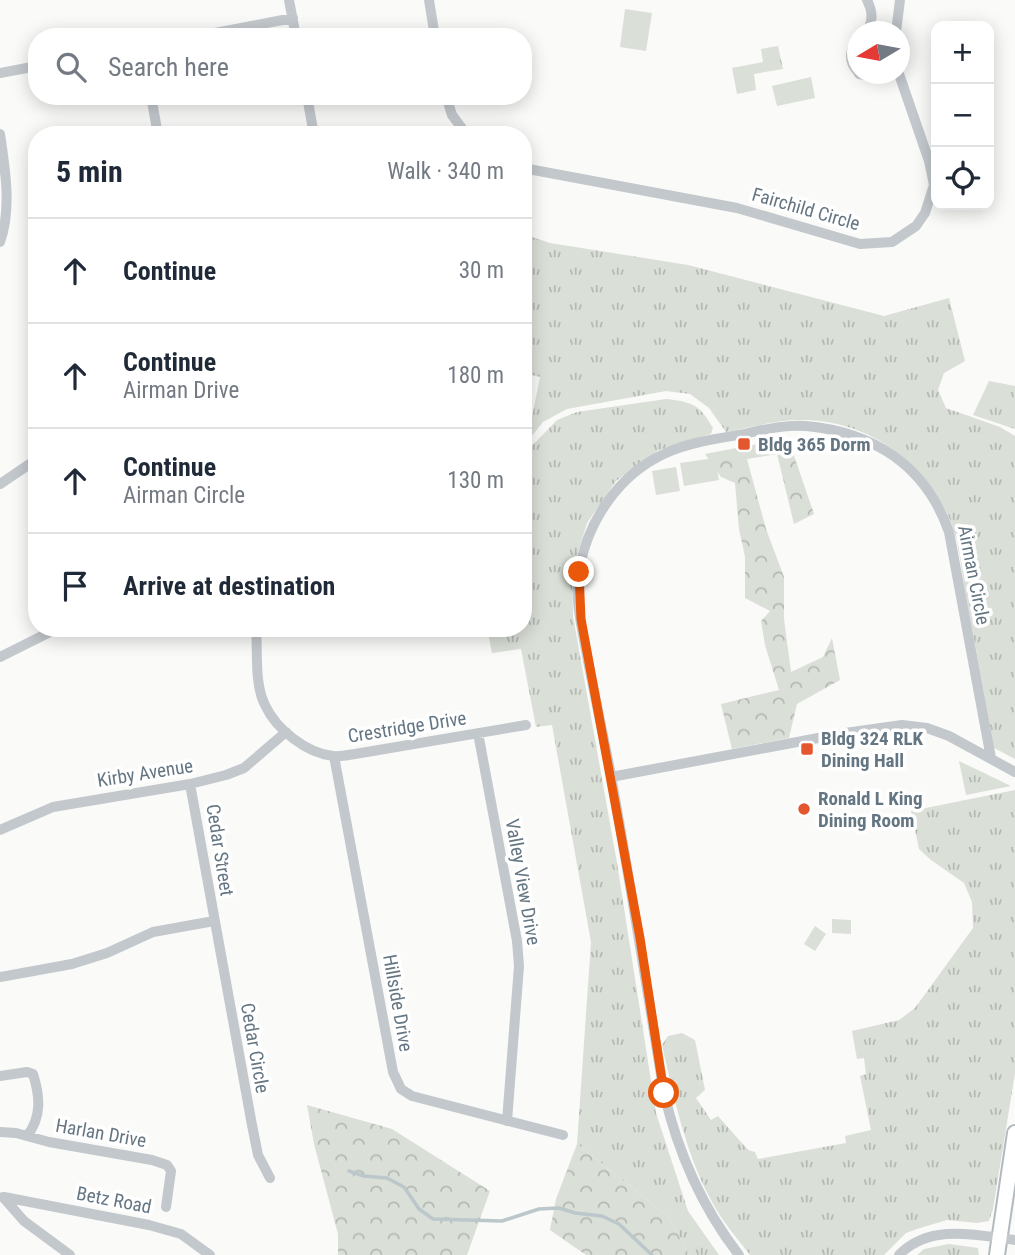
<!DOCTYPE html>
<meta charset="utf-8">
<style>
body{margin:0;font-family:"Roboto Condensed",sans-serif;background:#f6f6f7;color:#1f2937}
.controls{position:absolute;right:21px;top:21px;display:grid;overflow:hidden;border-radius:14px;box-shadow:0 4px 18px #0003}
.controls button{width:63px;height:63px;display:grid;place-items:center;padding:0;border:0;border-bottom:2px solid #e0e1e3;background:#fff;color:#1f2937;font:35px sans-serif}
.compass{position:absolute;left:847px;top:21px;width:63px;height:63px;border-radius:50%;background:#fff;box-shadow:0 4px 18px #0003;rotate:260deg}
.stop{position:absolute;width:21px;height:21px;margin:-16px;border:5px solid #ea580c;border-radius:50%;background:#fff}
.stop.end{background:#ea580c;border-color:#fff;box-shadow:0 2px 7px #0008}
.list{margin:0;padding:0;list-style:none}
h2{display:flex;justify-content:space-between;align-items:center;height:91px;margin:0;padding:0 28px;font-size:30px}
h2 small{font-size:23px;font-weight:400;color:#747a83}
.list li{display:grid;grid-template-columns:46px 1fr auto;gap:21px;align-items:center;box-sizing:border-box;height:105px;padding:0 28px;border-top:2px solid #e0e1e3}
.list b{display:block;font-size:26px;white-space:nowrap}
.list p{margin:0;font-size:23px;white-space:nowrap;color:#747a83}
.list em{font-size:23px;font-style:normal;color:#747a83}
.icon{flex:none;width:38px;height:38px;fill:none;stroke:currentColor;stroke-width:2;stroke-linecap:round;stroke-linejoin:round}
.map{position:relative;flex:none;width:1015px;height:1255px;overflow:hidden}
.search{position:absolute;background:#fff;box-shadow:0 4px 18px #0003;left:28px;top:28px;width:504px;height:77px;display:flex;align-items:center;gap:18px;box-sizing:border-box;padding:0 24px;border-radius:28px;color:#747a83;font-size:26px}
.panel{position:absolute;background:#fff;box-shadow:0 4px 18px #0003;left:28px;top:126px;width:504px;height:511px;border-radius:28px}
.map>svg:first-child{display:block}
</style>
<div class="map">
<svg width="1015" height="1255" viewBox="0 0 1015 1255">
<defs>
<pattern id="grass-tufts" width="24" height="20" patternUnits="userSpaceOnUse" patternTransform="scale(1.75)"><rect width="24" height="20" fill="#dadfd7"/><path d="M3 7l-1-3M5 7V3M7 7l1-3M15 17l-1-3M17 17v-4M19 17l1-3" fill="none" stroke="#b4b9b4"/></pattern>
<pattern id="forest-crowns" width="20" height="18" patternUnits="userSpaceOnUse" patternTransform="scale(1.75)"><rect width="20" height="18" fill="#dadfd7"/><path d="M2 6a3 3 0 1 1 6 0M12 15a3 3 0 1 1 6 0" fill="none" stroke="#b4b9b4"/></pattern>
</defs>
<rect width="100%" height="100%" fill="#fafaf8"/>
<path fill="url(#grass-tufts)" d="M778,46L783,69L754,74L756,90L737,94L732,68L763,62L761,49Z
M523,234L550,243L688,265L884,316L949,298L965,361L944,373L938,390L946,408L1000,427L1015,436V759L994,748C985,698 976,647 966,597C961,568 959,535 945,509C918,456 860,418 799,420C775,420 749,428 726,432L709,408L690,394L666,391L567,409L543,422L527,442L540,377L523,373Z
M989,381L1015,386V429L973,415Z
M666,399C693,402 700,405 713,428L711,434L659,450L616,481L587,523L572,571L573,616L617,863L656,1113L688,1211L719,1255H689L669,1217L577,1144L591,942L552,725L536,727L521,649L492,653L487,628H523V455L557,420L577,412Z
M959,761L1011,786L966,795Z
M1015,790V1073L993,1209L989,1221L977,1223L947,1220L920,1228L906,1233L884,1255H750C741,1243 731,1232 723,1220C688,1167 676,1106 662,1045L668,1036L682,1033L695,1040L705,1090L696,1098L711,1120L718,1116L748,1150L755,1152L758,1159L846,1143L845,1136L871,1130L860,1076L866,1074L864,1058L857,1059L852,1031L899,1020L915,1008L973,928L972,902L964,883L931,860L919,849L911,811Z
M949,1244L978,1248L979,1255H917L924,1249Z"/>
<path fill="url(#forest-crowns)" d="M788,438L814,514L794,524L777,454L747,459L766,529L784,577V619L791,672L823,657L832,638L840,680L797,704L789,738L732,749L721,704L779,690L765,645L761,621L770,611L745,598V557L739,529L735,483L721,477L705,454Z
M307,1105L392,1129L490,1191L467,1255H338V1234L314,1144Z
M577,1144L669,1217L689,1255H586L550,1230L556,1199Z"/>
<path fill="#dadfd7" d="M625,9L652,13L646,51L620,47Z
M811,77L815,98L777,106L772,86Z
M715,458L719,480L684,486L680,463Z
M676,467L680,491L656,495L652,471Z
M832,919L851,920V934L832,933Z
M815,926L826,934L815,951L804,944Z"/>
<g fill="none" stroke-linecap="round" stroke-linejoin="round">
<path stroke="#bbc7cb" stroke-width="3.5" d="M349,1171L364,1176L387,1178L404,1187L419,1209L433,1219L502,1221L539,1209L559,1208L575,1213L602,1216L619,1224L652,1255"/>
<g stroke="#b3babf" stroke-width="18">
<path id="secondary" d="M997,1255L1015,1133"/>
</g>
<path stroke="#c3c8cc" stroke-width="10" d="M289,0L296,37
M429,0L435,37
M867,0C873,12 873,20 867,32
M896,32L900,0
M194,37L293,18
M858,40C849,51 848,61 858,72
M0,73L37,66
M859,74L870,76L884,74
M151,96L158,135
M307,96L314,135
M446,96L452,115L467,135
M0,134C5,168 12,209 0,242
M523,168L737,208L860,244L892,242L916,226L925,213L934,185L929,161L899,74
M0,484L37,459
M256,628C258,652 254,683 265,705C276,729 306,753 333,756C340,757 348,755 355,754L526,725
M0,657L58,628
M478,733L517,941L519,966L507,1121
M334,756L393,1072L401,1089L412,1096L563,1135
M611,777L845,733L902,725L927,728L949,736L1015,772
M190,784L252,1125L258,1155L270,1178
M0,830L53,807L190,784L226,775L244,768L286,732
M0,977L72,964L107,953L153,932L214,921
M0,1076L27,1072L33,1074C40,1096 42,1117 27,1136
M0,1132L16,1133L49,1142L152,1160L167,1165L171,1171L166,1207
M3,1197L24,1221L70,1255
M4,1197L149,1225L181,1234L210,1255
M739,1255C701,1206 678,1153 664,1093C646,984 629,874 609,765C602,730 595,695 588,661C583,632 574,601 579,572C587,521 619,474 666,453C688,443 714,439 738,435C759,431 784,424 806,426C874,432 926,466 949,532L991,758
M899,1255C930,1223 976,1235 1015,1240"/>
<use href="#secondary" stroke="#fff" stroke-width="14"/>
</g>
<g fill="none" stroke-linecap="round" stroke-linejoin="round">
<path stroke="#ea580c" stroke-width="9" d="M579,572L581,619L640,938L664,1093"/>
</g>
<g fill="#e4572e" stroke="#fff" stroke-width="2.5">
<rect x="737" y="437" width="14" height="14" rx="3.5"/>
<rect x="800" y="742" width="14" height="14" rx="3.5"/>
<circle cx="804" cy="809" r="7"/>
</g>
<g text-anchor="middle" dominant-baseline="central" stroke-width="7" stroke-linejoin="round" paint-order="stroke">
<g font-size="19" fill="#657683" stroke="#fff">
<text transform="translate(806 209) rotate(16)">Fairchild Circle</text>
<text transform="translate(974 575) rotate(79)">Airman Circle</text>
<text transform="translate(407 727) rotate(-9)">Crestridge Drive</text>
<text transform="translate(145 773) rotate(-9)">Kirby Avenue</text>
<text transform="translate(220 850) rotate(81)">Cedar Street</text>
<text transform="translate(523 882) rotate(80)">Valley View Drive</text>
<text transform="translate(398 1003) rotate(80)">Hillside Drive</text>
<text transform="translate(255 1048) rotate(80)">Cedar Circle</text>
<text transform="translate(101 1133) rotate(10)">Harlan Drive</text>
<text transform="translate(114 1200) rotate(11)">Betz Road</text>
</g>
<g font-size="19" font-weight="bold" fill="#657683" stroke="#fff" text-anchor="start">
<text x="758" y="444">Bldg 365 Dorm</text>
<text x="821" y="738">Bldg 324 RLK<tspan x="821" dy="22">Dining Hall</tspan></text>
<text x="818" y="798">Ronald L King<tspan x="818" dy="22">Dining Room</tspan></text>
</g>
</g>
</svg>
<div class="controls">
<button>+</button>
<button>−</button>
<button><svg class="icon" aria-label="locate" viewBox="0 0 24 24"><circle cx="12" cy="12" r="6"/><path d="M12 2v4M12 18v4M2 12h4M18 12h4"/></svg></button>
</div>
<svg class="compass" viewBox="-18 -18 36 36"><path d="M0-13l5 13h-10z" fill="#e53935"/><path d="M0 13l5-13h-10z" fill="#747a83"/></svg>
<div class="stop" style="left:664px;top:1093px"></div>
<div class="stop end" style="left:579px;top:572px"></div>
<div class="search"><svg class="icon" aria-label="search" viewBox="0 0 24 24"><circle cx="10" cy="10" r="6"/><path d="M15 15l6 6"/></svg>Search here</div>
<section class="panel">
<h2>5 min<small>Walk · 340 m</small></h2>
<ul class="list">
<li><svg class="icon" aria-label="ahead" viewBox="0 0 24 24"><path d="M12 20V5M6 11l6-6 6 6"/></svg><div><b>Continue</b></div><em>30 m</em></li>
<li><svg class="icon" aria-label="ahead" viewBox="0 0 24 24"><path d="M12 20V5M6 11l6-6 6 6"/></svg><div><b>Continue</b><p>Airman Drive</p></div><em>180 m</em></li>
<li><svg class="icon" aria-label="ahead" viewBox="0 0 24 24"><path d="M12 20V5M6 11l6-6 6 6"/></svg><div><b>Continue</b><p>Airman Circle</p></div><em>130 m</em></li>
<li><svg class="icon" aria-label="arrive" viewBox="0 0 24 24"><path d="M6 21V4h12l-3 4 3 4H6"/></svg><div><b>Arrive at destination</b></div></li>
</ul>
</section>
</div>
